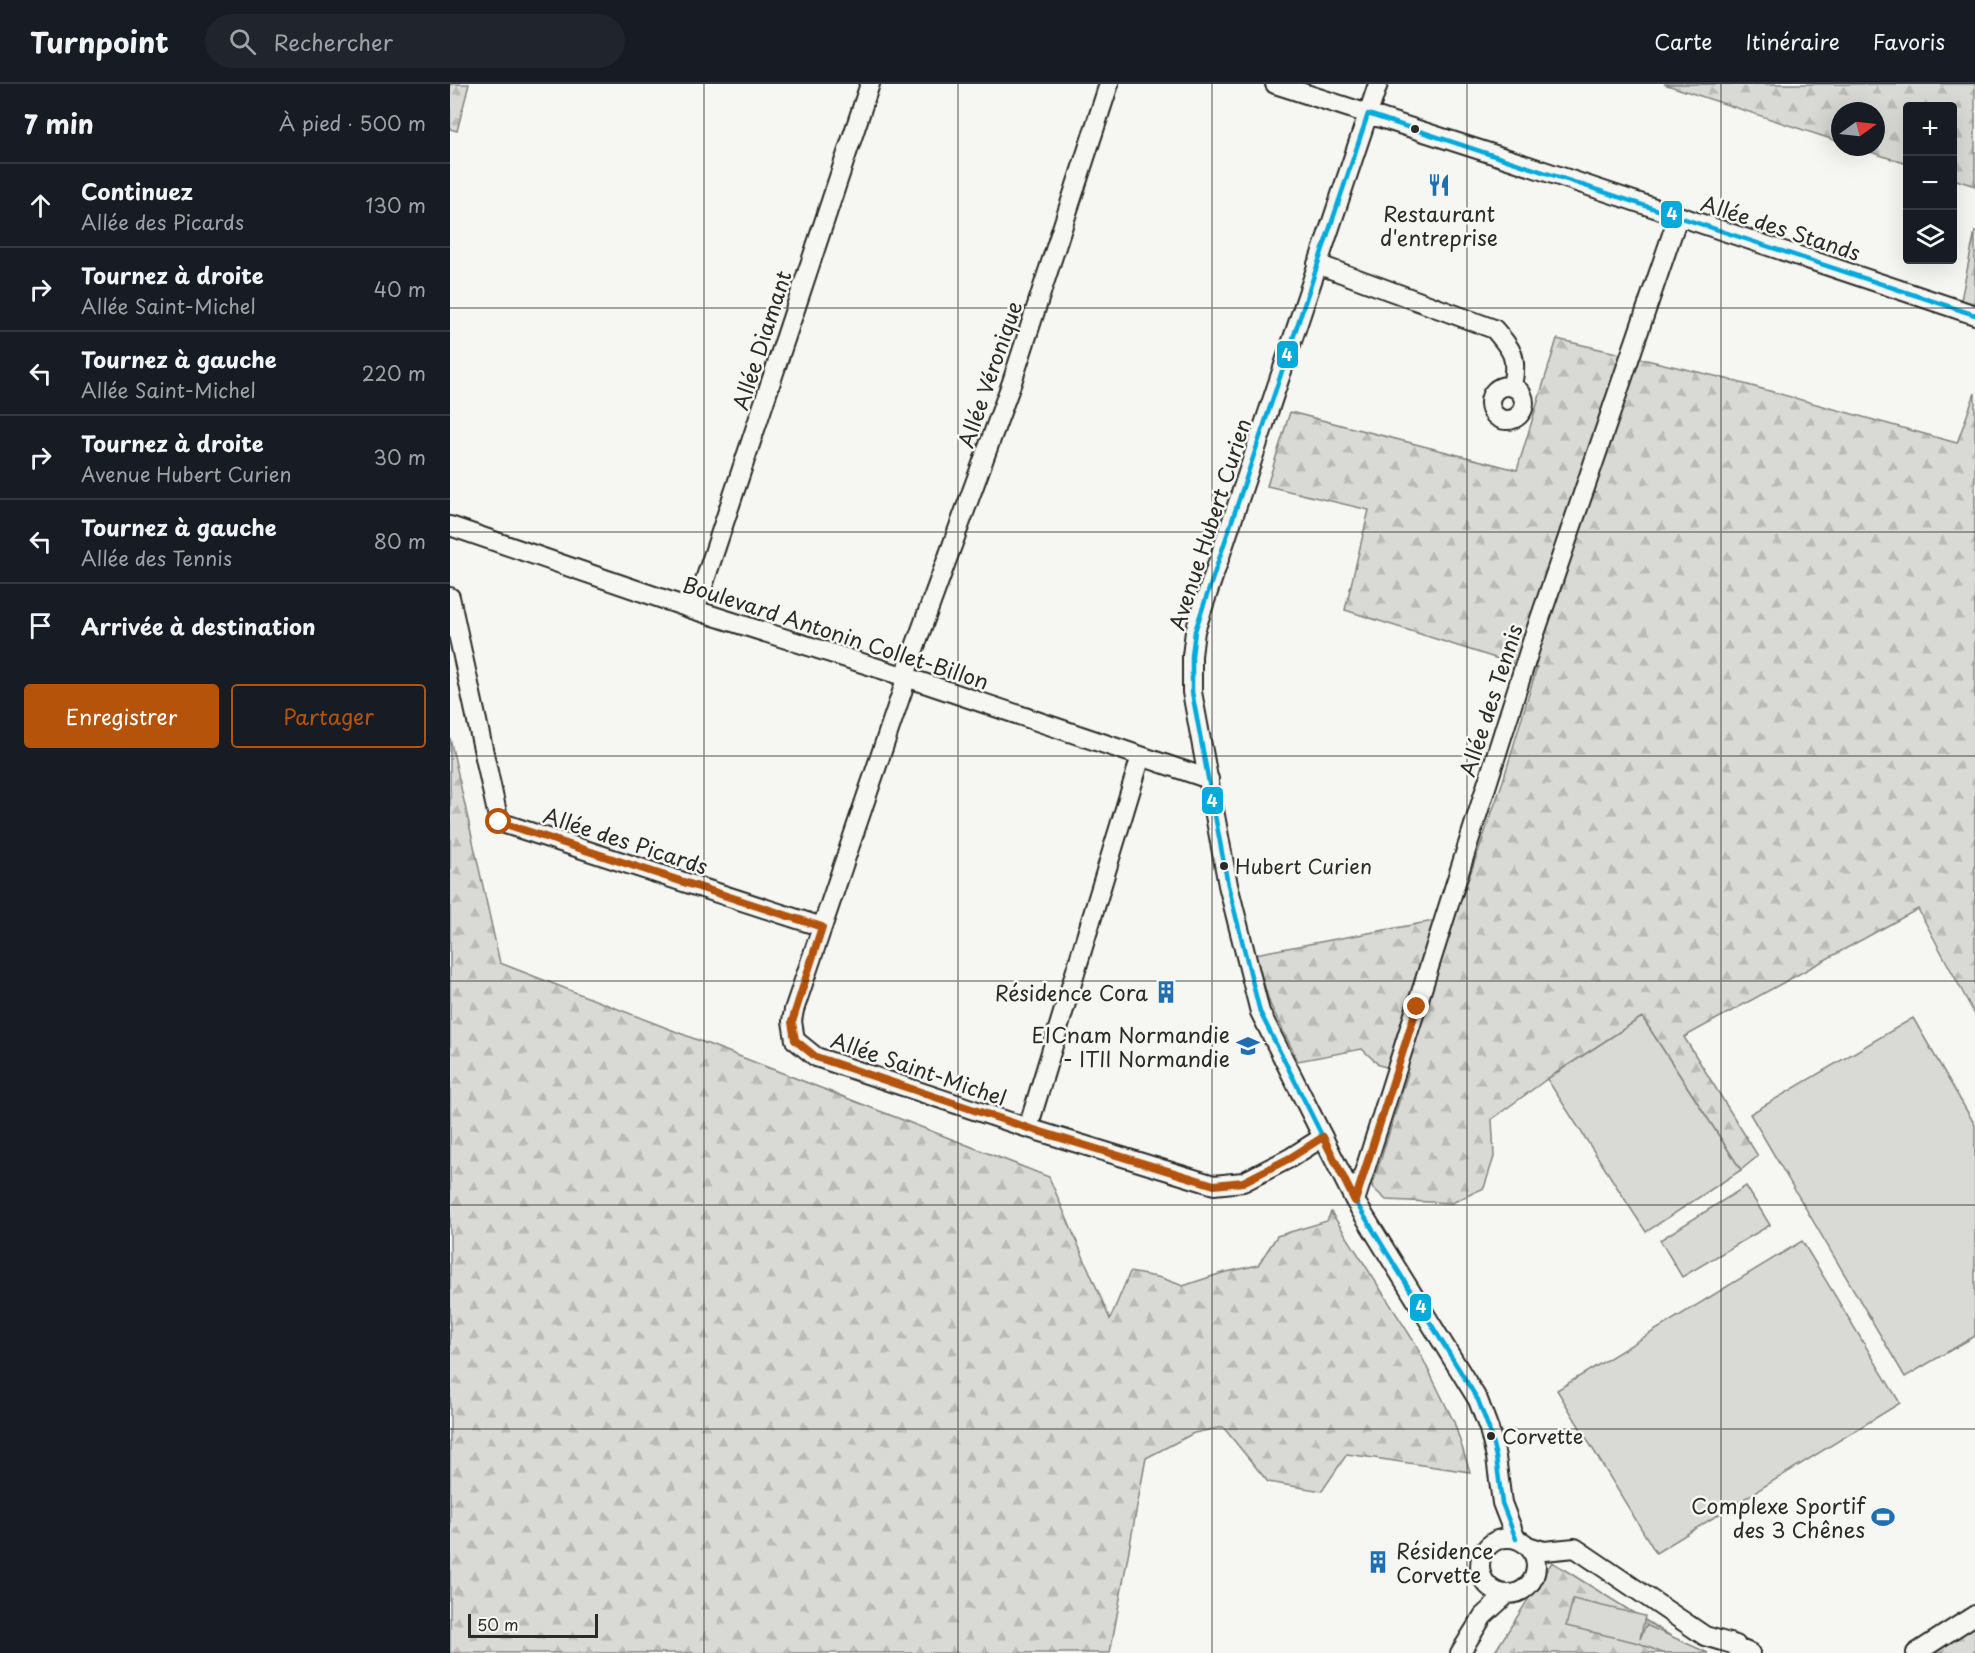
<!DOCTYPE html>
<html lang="fr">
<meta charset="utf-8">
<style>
body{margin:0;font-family:"Playpen Sans",sans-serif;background:#20242c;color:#f1f3f6}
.controls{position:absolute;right:18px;top:18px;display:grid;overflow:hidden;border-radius:6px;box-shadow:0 6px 24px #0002}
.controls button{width:54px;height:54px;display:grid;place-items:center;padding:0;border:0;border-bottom:2px solid #363941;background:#171b24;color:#f1f3f6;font:30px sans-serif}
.compass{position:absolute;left:1381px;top:18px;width:54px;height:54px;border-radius:50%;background:#171b24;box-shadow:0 6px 24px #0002;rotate:75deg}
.scale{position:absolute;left:18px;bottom:15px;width:130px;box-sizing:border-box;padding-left:6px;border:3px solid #2b2b2b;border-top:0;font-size:16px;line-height:21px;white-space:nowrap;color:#2b2b2b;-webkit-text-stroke:4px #f6f6f2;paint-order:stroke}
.stop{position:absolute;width:18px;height:18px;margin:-14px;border:4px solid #b45309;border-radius:50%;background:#fff}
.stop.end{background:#b45309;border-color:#fff;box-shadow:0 2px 6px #0008}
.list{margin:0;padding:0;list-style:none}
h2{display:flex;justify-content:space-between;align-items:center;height:78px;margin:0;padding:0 24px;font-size:26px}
h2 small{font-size:20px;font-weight:400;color:#9ea1a6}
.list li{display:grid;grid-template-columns:39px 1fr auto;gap:18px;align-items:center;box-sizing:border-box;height:84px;padding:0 24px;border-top:2px solid #363941}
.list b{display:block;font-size:22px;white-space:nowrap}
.list p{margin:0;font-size:20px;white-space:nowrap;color:#9ea1a6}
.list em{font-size:20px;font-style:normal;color:#9ea1a6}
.actions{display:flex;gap:12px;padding:18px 24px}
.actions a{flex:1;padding:14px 0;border:2px solid #b45309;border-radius:6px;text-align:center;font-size:21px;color:#b45309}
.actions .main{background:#b45309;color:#fff}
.icon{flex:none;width:33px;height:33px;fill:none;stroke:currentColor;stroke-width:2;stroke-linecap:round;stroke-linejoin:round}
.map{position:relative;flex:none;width:1525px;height:1569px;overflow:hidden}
header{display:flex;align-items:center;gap:36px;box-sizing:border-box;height:84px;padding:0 30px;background:#171b24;border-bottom:2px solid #363941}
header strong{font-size:28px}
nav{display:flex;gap:33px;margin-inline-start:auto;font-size:21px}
.search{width:420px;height:54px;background:#20242c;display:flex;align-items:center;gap:15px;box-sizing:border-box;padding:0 21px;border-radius:33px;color:#9ea1a6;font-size:22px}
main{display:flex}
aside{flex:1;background:#171b24}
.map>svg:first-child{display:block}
</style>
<header>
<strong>Turnpoint</strong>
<div class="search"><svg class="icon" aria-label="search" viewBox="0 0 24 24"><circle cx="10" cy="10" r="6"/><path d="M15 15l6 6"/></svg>Rechercher</div>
<nav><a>Carte</a><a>Itinéraire</a><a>Favoris</a></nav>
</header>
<main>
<aside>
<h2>7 min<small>À pied · 500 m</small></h2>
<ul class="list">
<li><svg class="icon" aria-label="ahead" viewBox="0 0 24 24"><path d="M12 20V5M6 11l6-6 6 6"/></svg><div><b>Continuez</b><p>Allée des Picards</p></div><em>130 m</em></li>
<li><svg class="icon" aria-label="right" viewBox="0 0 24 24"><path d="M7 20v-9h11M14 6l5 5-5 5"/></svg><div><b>Tournez à droite</b><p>Allée Saint-Michel</p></div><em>40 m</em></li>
<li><svg class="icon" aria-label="left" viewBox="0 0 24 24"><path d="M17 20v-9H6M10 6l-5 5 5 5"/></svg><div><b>Tournez à gauche</b><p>Allée Saint-Michel</p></div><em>220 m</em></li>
<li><svg class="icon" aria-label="right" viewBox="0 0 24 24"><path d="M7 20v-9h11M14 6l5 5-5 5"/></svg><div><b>Tournez à droite</b><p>Avenue Hubert Curien</p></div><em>30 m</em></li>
<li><svg class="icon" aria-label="left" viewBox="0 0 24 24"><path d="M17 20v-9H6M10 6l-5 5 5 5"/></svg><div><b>Tournez à gauche</b><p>Allée des Tennis</p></div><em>80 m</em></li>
<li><svg class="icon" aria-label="arrive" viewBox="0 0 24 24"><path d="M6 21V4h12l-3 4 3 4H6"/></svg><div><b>Arrivée à destination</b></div></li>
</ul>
<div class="actions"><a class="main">Enregistrer</a><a>Partager</a></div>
</aside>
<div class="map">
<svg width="1525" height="1569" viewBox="0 0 1525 1569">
<defs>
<pattern id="forest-firs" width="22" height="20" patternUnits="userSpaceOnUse" patternTransform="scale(1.5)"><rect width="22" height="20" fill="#d9d9d5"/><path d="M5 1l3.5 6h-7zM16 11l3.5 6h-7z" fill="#babab7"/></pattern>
</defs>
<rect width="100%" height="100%" fill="#f6f6f2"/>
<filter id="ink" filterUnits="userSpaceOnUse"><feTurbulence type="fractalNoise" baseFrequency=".0167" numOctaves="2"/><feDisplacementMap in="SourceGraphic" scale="12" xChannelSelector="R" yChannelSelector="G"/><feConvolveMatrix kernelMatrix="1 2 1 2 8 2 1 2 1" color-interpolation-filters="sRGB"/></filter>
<g filter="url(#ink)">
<path fill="url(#forest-firs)" stroke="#828280" stroke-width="1.5" d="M0,0H19L7,47L0,45Z
M1214,0H1525V102L1503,95L1502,22H1458L1457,80L1405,63H1426V27H1390V58Z
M1525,147V220L1511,216Z
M1107,255L1269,293L1507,359L1525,309V931L1468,825L1234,953L1308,1072L1291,1086L1192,933L1097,995L1042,1035L1044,1073L1034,1104L1002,1119L936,1116L922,1103L958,989L929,981L912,965L848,977L820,920L805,870L1005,833L1053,697L1087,583L1064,580L895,526L919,426L817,402L840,328L1067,386Z
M0,654L50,879L599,1093L660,1235L680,1188L712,1194L733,1202L772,1189L808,1181L827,1152L877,1137L881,1128L965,1259L1004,1338L1020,1388L897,1370L872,1407L818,1398L773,1343L744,1349L696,1374L660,1569H0Z
M1102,1478L1248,1569H1044Z
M1525,1533V1569H1470Z"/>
<path fill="#d9d9d5" stroke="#828280" stroke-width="1.5" d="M1192,933L1291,1086L1196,1148L1097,995Z
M1463,934L1525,1041V1252L1455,1293L1300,1030Z
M1296,1102L1320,1141L1232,1193L1210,1156Z
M1352,1157L1450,1319L1206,1469L1107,1306Z
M1123,1515L1195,1532L1190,1555L1196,1541L1258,1569H1212L1189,1559L1116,1542Z"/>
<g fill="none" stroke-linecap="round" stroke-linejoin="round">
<g stroke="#2b2b2b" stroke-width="22">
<path id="minor" d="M659,0L562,298L459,579L453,605L344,926L342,937L345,956L366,973L578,1044L764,1101L793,1098L840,1074L873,1053
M825,0L1058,75L1525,231
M928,0L745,547L742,572V608L778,801L810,928L905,1117L1028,1316L1039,1345L1046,1373L1052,1419L1066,1455
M867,180L1044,245C1063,267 1068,273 1062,302
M1040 319a17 17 0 1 1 34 0a17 17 0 1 1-34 0Z
M0,442L245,526L456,593L759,695
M0,513L49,738L372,843
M245,526L420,0
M578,1044L691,672
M905,1117L1082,558L1228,133
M1030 1482a28 28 0 1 1 56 0a28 28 0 1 1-56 0Z
M1078,1462L1094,1467L1125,1464L1255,1552L1286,1561L1285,1563L1300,1569
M1010,1569L1033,1532L1056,1511
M1466,1569L1525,1531"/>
</g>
<use href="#minor" stroke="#f6f6f2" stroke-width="18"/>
<g stroke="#f6f6f2" stroke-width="9">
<path id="bus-1" d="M918,30L745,547L742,572V608L778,801L810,928L905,1117L1028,1316L1039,1345L1046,1373L1052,1419L1066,1455
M918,30L1525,231"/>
</g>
<use href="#bus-1" stroke="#05aadd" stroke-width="4.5"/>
</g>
</g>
<g fill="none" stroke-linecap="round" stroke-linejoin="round" filter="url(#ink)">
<path stroke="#b45309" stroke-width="8" d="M49,738L372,843L342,938L345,956L366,973L578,1044L764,1101L793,1098L840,1074L873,1053L905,1117L967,923"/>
</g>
<path fill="none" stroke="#2b2b2b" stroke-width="1.5" stroke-opacity="0.55" d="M254,0V1569M508,0V1569M762,0V1569M1017,0V1569M1271,0V1569M0,224H1525M0,448H1525M0,672H1525M0,897H1525M0,1121H1525M0,1345H1525"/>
<defs>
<g id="restaurant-bare" transform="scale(1.8)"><path d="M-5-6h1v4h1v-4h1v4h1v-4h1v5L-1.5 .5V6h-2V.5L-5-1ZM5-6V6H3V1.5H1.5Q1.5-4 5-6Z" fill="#1f6fb2" stroke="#f6f6f2" stroke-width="2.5" paint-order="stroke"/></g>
<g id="building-bare" transform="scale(1.8)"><path d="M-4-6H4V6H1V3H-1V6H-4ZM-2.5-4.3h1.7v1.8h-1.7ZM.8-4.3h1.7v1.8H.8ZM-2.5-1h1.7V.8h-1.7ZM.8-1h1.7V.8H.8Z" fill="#1f6fb2" stroke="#f6f6f2" stroke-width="2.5" paint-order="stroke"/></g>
<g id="university-bare" transform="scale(1.8)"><path d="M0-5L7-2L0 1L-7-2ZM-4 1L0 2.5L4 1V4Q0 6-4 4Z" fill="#1f6fb2" stroke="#f6f6f2" stroke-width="2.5" paint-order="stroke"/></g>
<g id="stadium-bare" transform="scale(1.8)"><path d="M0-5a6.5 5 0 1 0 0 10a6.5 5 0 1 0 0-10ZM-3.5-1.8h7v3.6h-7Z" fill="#1f6fb2" stroke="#f6f6f2" stroke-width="2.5" paint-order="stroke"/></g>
</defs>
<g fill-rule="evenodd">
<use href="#restaurant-bare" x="989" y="101"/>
<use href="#building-bare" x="716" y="908"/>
<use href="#university-bare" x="798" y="962"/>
<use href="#stadium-bare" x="1433" y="1433"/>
<use href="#building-bare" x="928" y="1478"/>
</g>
<g fill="#2b2b2b" stroke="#f6f6f2" stroke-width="2">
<circle cx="965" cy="45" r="5"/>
<circle cx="774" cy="782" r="5"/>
<circle cx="1041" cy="1352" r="5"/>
</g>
<g text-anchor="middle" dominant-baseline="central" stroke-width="5" stroke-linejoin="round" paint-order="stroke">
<g font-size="20" fill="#2b2b2b" stroke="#f6f6f2" text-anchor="start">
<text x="785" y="782">Hubert Curien</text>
<text x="1052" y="1352">Corvette</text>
</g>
<g font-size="21" fill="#2b2b2b" stroke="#f6f6f2" text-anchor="end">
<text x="989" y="129" text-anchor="middle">Restaurant<tspan x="989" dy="24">d'entreprise</tspan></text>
<text x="698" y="908">Résidence Cora</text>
<text x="780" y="950">EICnam Normandie<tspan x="780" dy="24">- ITII Normandie</tspan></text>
<text x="1415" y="1421">Complexe Sportif<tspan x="1415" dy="24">des 3 Chênes</tspan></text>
<text x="946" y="1466" text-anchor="start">Résidence<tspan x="946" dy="24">Corvette</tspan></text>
</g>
<g font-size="21" fill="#2b2b2b" stroke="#f6f6f2">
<text transform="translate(1331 143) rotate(18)">Allée des Stands</text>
<text transform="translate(311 256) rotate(-72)">Allée Diamant</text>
<text transform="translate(539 290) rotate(-71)">Allée Véronique</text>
<text transform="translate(759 440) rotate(-72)">Avenue Hubert Curien</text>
<text transform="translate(386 548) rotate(18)">Boulevard Antonin Collet-Billon</text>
<text transform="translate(1040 616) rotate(-72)">Allée des Tennis</text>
<text transform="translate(176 756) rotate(18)">Allée des Picards</text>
<text transform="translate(469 984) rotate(19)">Allée Saint-Michel</text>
</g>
</g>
<g stroke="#f6f6f2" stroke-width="2">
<rect x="1210" y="116" width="23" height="29" rx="6" fill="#05aadd"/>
<rect x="826" y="256" width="23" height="29" rx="6" fill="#05aadd"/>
<rect x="751" y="702" width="23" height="29" rx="6" fill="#05aadd"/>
<rect x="959" y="1209" width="23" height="29" rx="6" fill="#05aadd"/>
</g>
<g font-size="16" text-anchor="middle" font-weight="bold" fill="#fff">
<text x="1222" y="136">4</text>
<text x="837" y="277">4</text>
<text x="762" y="723">4</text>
<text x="971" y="1229">4</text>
</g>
</svg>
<div class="controls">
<button>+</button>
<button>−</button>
<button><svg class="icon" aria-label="layers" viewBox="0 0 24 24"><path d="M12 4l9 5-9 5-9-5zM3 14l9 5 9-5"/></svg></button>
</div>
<svg class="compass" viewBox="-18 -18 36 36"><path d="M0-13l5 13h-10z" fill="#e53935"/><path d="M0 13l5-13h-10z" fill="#9ea1a6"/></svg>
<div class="scale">50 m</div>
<div class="stop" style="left:49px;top:738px"></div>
<div class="stop end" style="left:967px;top:923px"></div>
</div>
</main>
